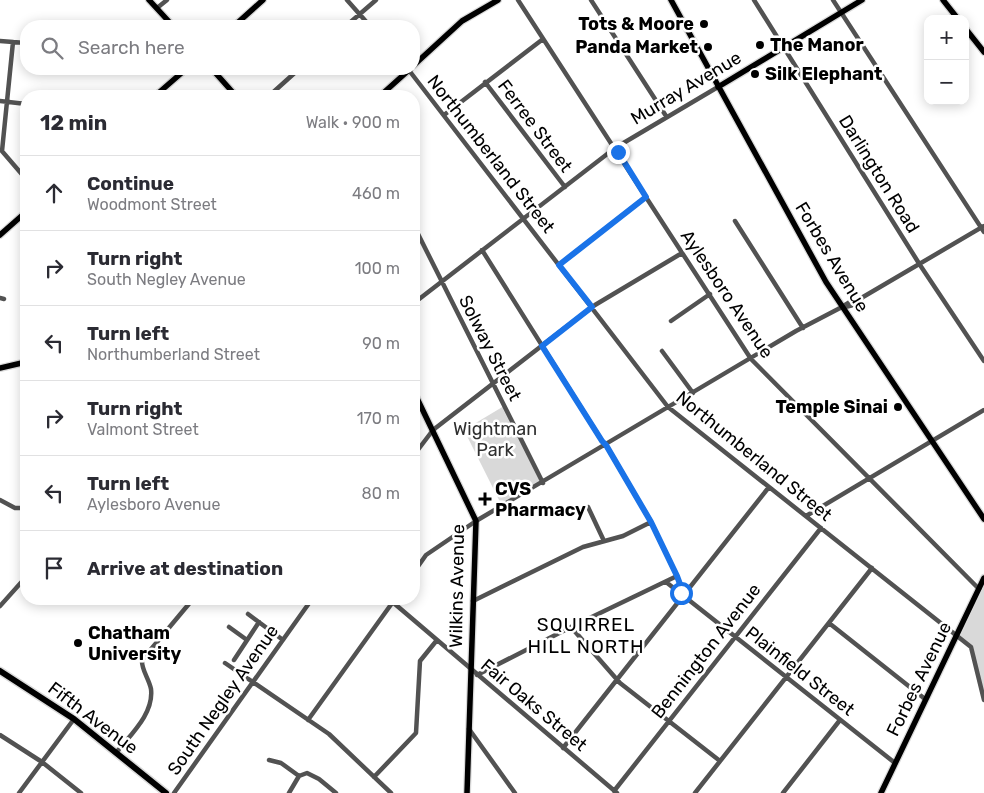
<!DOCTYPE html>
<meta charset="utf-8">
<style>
body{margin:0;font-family:Rubik,sans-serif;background:#f2f2f3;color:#2b2b33}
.controls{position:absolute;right:15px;top:15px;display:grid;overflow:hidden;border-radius:10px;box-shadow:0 2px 12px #0003}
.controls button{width:45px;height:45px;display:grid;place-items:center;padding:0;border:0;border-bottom:1px solid #e1e1e2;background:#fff;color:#2b2b33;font:25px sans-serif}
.stop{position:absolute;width:15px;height:15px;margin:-11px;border:4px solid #1a73e8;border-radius:50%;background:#fff}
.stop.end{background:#1a73e8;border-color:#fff;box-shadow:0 1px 5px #0008}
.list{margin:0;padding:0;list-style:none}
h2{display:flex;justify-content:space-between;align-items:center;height:65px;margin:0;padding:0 20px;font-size:21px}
h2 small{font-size:16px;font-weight:400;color:#7c7c81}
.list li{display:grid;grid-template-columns:32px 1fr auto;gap:15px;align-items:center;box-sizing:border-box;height:75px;padding:0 20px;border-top:1px solid #e1e1e2}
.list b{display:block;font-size:19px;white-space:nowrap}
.list p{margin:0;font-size:16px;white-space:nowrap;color:#7c7c81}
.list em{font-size:16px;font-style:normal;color:#7c7c81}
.icon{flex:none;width:28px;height:28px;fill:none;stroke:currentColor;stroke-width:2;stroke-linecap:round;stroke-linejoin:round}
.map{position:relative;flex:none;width:984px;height:793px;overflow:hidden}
.search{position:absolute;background:#fff;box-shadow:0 2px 12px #0003;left:20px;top:20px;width:400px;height:55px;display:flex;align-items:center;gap:12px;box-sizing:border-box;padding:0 18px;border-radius:20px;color:#7c7c81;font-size:19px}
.panel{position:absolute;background:#fff;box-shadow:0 2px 12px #0003;left:20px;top:90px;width:400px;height:515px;border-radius:20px}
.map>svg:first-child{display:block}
</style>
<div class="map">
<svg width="984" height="793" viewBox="0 0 984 793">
<rect width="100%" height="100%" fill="#fff"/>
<path fill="#d9d9d9" d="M504,406L543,483L502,506L464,430Z
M984,578V700L971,647L957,635Z"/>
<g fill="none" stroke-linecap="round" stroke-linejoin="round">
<g stroke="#dbdbdb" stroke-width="8">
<path id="major" d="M149,0L173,26
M671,0L826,282L984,519
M943,0L958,19
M234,26L263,0
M965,28L984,52
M414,65L462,21L498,0
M212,69L236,96
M718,87L862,0
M155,96L186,69
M380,96L410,69
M0,235L26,212
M0,368L26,362
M414,392L476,521L467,793
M881,793L984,578"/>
</g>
<g stroke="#dbdbdb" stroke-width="9">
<path id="highway" d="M0,671L74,719L166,793"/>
</g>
<path stroke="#525252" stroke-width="4.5" d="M347,0L370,26
M518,0L751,359L979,589
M591,0L666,116
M754,0L920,265L984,361
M833,0L984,232
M157,8L167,0
M346,26L376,0
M0,41L26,43
M408,69L668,407L971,647L984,700
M485,82L565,187
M269,96L299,69
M0,101L26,104
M444,115L543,39
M1,150L26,179
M2,151L13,42
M735,221L803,328
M414,226L543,483
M482,250L602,441L606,445L651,522L677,576L684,595
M559,265L646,197
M0,298L4,299
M414,303L615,148L718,87
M842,307C852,307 856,304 863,297L984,226
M671,321L710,294
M662,351L693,393
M414,455L433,430L566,327L595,305L682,253
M0,500L15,508H26
M588,507L604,541
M806,516L984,410
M414,572L426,555L476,521L796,331L842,307L853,300L863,297
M666,582L895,763
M302,599L308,603
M389,599L617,793
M473,601L583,547L623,536L651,522
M0,606L26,577
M248,614L283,640
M829,623L925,699
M229,627L247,640
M571,627L620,683L720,761
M234,660L259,622
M225,663L329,734L391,793
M477,675L571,627L677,576
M308,720L395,599
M469,729L515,793
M0,735L42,762L81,793
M563,748L769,487
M116,753C130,735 154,714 151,689C149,679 141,669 142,660L193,599
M269,760L281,763L299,776
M374,777L416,733L420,661L437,640
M614,791L821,528
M19,793L74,719
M174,793L312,599
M289,793L299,776L307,773L319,779L336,793
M695,793L872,568
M783,793L840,720"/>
<use href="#major" stroke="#000" stroke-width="5.5"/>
<use href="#highway" stroke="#000" stroke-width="6"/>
</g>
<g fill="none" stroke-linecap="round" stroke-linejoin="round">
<path stroke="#1a73e8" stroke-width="6" d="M618,152L646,197L559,265L592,307L542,346L602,441L606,445L651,522L677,576L684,595L681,593"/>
</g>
<g fill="#000" stroke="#fff" stroke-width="2">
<circle cx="704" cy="24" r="5"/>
<circle cx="760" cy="45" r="5"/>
<circle cx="708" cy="47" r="5"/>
<circle cx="755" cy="74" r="5"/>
<circle cx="898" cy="407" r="5"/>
<path d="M482.5 491.5h5v5h5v5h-5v5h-5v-5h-5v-5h5z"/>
<circle cx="78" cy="643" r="5"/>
</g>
<g text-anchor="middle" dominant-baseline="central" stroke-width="5" stroke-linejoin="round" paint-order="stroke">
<g font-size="18" font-weight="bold" fill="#000" stroke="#fff" text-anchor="start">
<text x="694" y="24" text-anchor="end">Tots &amp; Moore</text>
<text x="770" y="45">The Manor</text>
<text x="698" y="47" text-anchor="end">Panda Market</text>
<text x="765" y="74">Silk Elephant</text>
<text x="888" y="407" text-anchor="end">Temple Sinai</text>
<text x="495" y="489">CVS<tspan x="495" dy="21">Pharmacy</tspan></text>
<text x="88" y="633">Chatham<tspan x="88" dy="21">University</tspan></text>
</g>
<g font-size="18" fill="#000" stroke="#fff">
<text transform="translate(686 88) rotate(-31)">Murray Avenue</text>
<text transform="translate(535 126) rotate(53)">Ferree Street</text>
<text transform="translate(491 154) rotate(52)">Northumberland Street</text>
<text transform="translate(879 174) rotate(58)">Darlington Road</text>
<text transform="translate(832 257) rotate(59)">Forbes Avenue</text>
<text transform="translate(727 294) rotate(56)">Aylesboro Avenue</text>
<text transform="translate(490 348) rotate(63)">Solway Street</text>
<text transform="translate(754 456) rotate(39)">Northumberland Street</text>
<text transform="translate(457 586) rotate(-89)">Wilkins Avenue</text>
<text transform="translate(706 651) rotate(-52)">Bennington Avenue</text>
<text transform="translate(800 671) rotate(38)">Plainfield Street</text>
<text transform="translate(919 679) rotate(-64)">Forbes Avenue</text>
<text transform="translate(223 700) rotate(-55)">South Negley Avenue</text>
<text transform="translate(534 705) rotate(40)">Fair Oaks Street</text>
<text transform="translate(93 718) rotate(37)">Fifth Avenue</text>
</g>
<g font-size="18" fill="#303030" stroke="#fff">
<text x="495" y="429">Wightman<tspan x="495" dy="21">Park</tspan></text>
</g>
<g font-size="19" letter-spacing="1" fill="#000" stroke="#fff">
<text x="586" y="624">SQUIRREL<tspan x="586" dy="22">HILL NORTH</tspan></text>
</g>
</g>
</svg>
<div class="controls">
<button>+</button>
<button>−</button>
</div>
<div class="stop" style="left:681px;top:593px"></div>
<div class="stop end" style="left:618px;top:152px"></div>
<div class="search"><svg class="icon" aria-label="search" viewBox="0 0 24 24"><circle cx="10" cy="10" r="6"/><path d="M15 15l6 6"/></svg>Search here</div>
<section class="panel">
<h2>12 min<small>Walk · 900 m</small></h2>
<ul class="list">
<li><svg class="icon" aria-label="ahead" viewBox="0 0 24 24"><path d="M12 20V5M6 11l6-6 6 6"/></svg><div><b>Continue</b><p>Woodmont Street</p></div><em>460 m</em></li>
<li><svg class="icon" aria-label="right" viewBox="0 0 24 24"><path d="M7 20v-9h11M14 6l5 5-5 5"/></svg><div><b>Turn right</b><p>South Negley Avenue</p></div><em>100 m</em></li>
<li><svg class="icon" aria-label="left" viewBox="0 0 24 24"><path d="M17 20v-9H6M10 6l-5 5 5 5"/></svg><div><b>Turn left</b><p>Northumberland Street</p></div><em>90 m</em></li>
<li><svg class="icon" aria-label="right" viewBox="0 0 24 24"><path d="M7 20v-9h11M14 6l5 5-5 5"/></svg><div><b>Turn right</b><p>Valmont Street</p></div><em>170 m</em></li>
<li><svg class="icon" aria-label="left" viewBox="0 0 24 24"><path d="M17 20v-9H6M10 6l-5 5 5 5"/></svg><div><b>Turn left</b><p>Aylesboro Avenue</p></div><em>80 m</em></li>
<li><svg class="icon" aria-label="arrive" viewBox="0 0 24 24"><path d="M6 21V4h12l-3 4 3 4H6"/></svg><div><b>Arrive at destination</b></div></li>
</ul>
</section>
</div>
